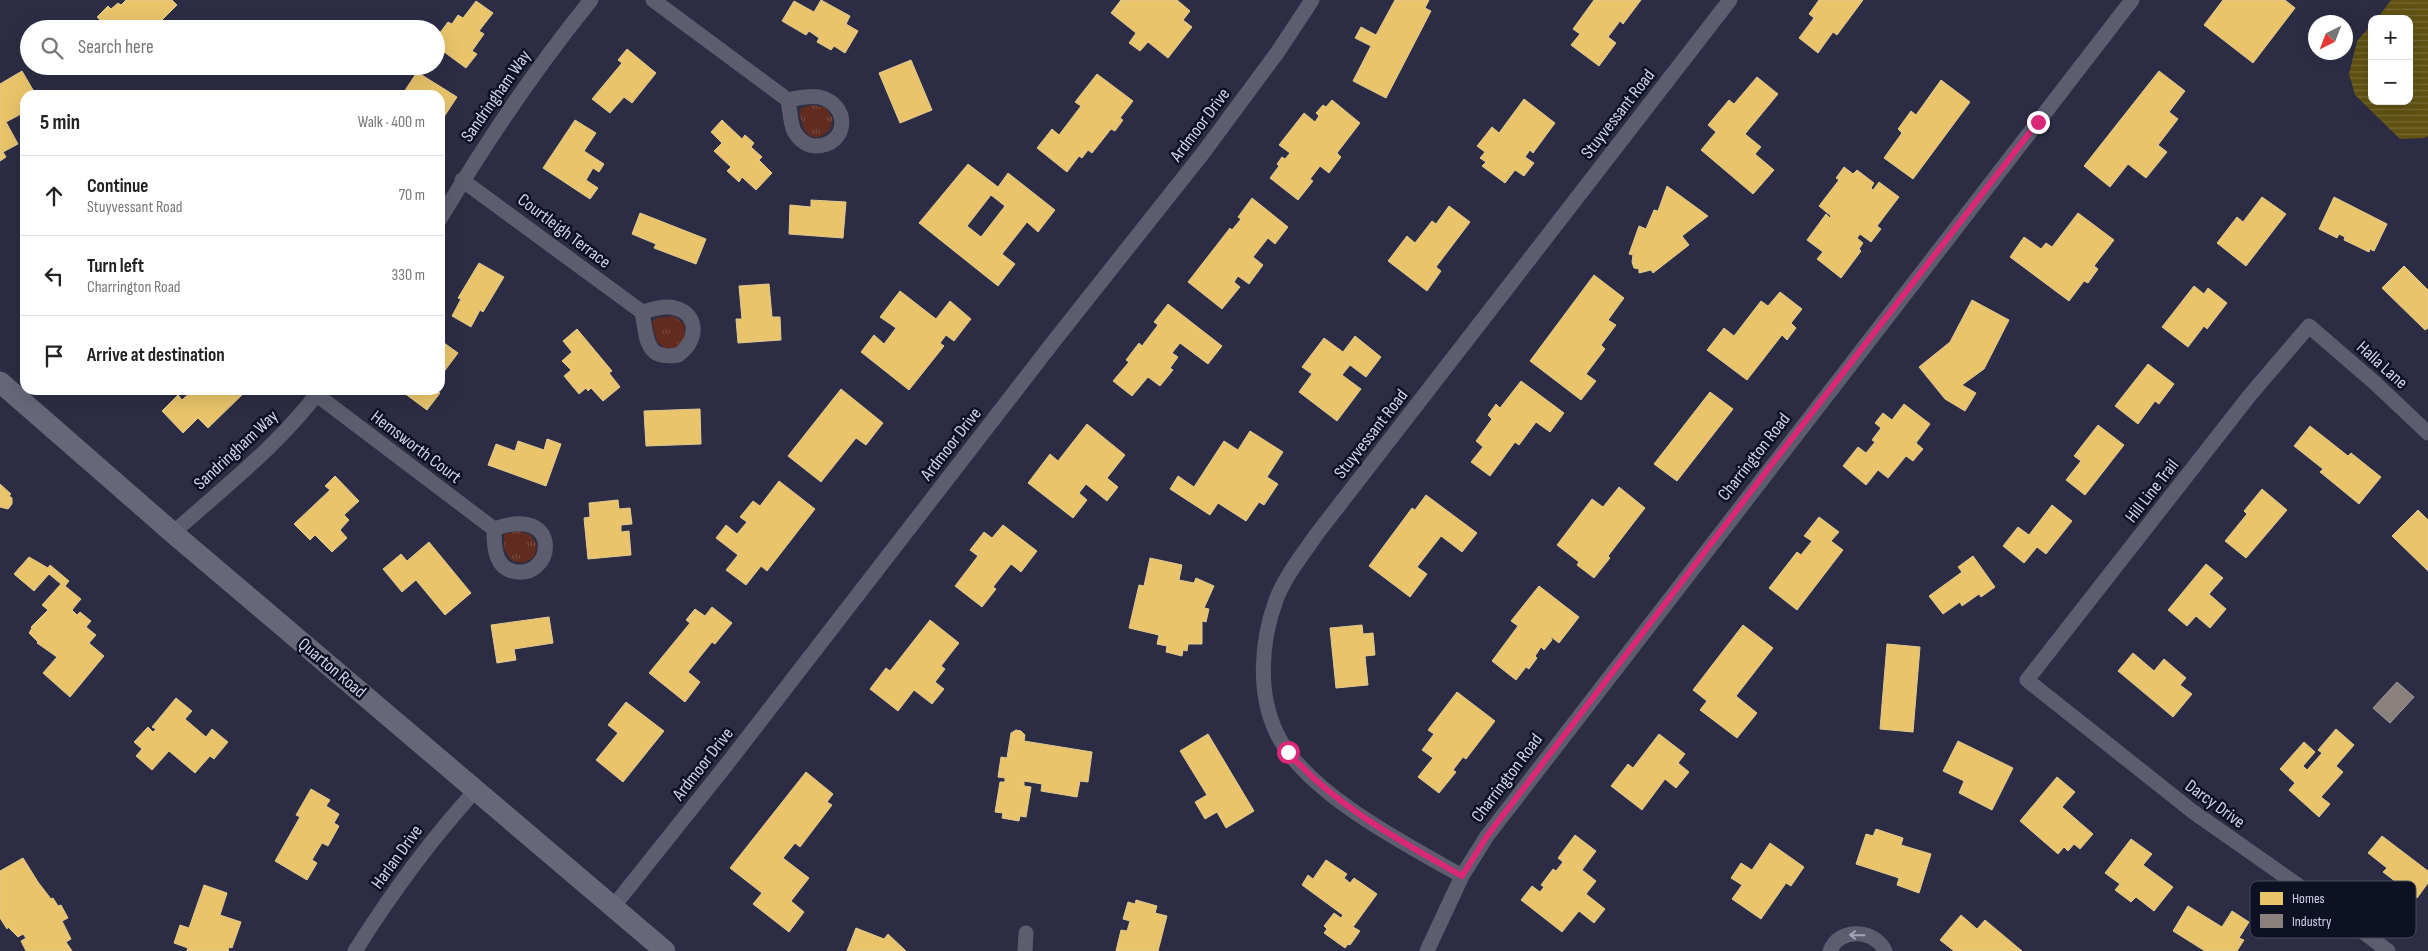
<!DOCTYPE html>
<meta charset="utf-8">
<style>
body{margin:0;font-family:"Sofia Sans Condensed",sans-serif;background:#f6f6f6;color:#222}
.controls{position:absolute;right:15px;top:15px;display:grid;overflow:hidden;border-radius:10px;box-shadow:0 5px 20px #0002}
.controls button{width:45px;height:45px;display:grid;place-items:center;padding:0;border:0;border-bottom:1px solid #e0e0e0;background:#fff;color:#222;font:25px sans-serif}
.compass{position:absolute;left:2308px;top:15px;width:45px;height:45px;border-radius:50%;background:#fff;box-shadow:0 5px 20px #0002;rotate:222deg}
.stop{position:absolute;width:15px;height:15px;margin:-11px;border:4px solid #db2777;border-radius:50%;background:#fff}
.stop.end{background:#db2777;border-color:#fff;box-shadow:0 1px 5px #0008}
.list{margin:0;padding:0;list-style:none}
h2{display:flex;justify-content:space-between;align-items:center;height:65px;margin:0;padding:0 20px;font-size:21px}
h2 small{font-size:16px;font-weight:400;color:#767676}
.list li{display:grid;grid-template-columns:32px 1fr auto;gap:15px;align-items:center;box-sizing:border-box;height:80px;padding:0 20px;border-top:1px solid #e0e0e0}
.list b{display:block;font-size:19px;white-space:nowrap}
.list p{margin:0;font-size:16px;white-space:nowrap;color:#767676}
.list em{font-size:16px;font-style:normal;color:#767676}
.icon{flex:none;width:28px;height:28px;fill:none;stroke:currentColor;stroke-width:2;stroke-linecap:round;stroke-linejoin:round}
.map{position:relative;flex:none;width:2428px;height:951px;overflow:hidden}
.search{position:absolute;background:#fff;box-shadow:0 5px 20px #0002;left:20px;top:20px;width:425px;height:55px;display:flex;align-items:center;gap:12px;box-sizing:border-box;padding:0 18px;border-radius:28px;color:#767676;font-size:19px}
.panel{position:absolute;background:#fff;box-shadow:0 5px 20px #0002;left:20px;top:90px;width:425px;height:305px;border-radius:15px}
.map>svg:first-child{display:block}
</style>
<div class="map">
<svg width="2428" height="951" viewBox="0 0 2428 951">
<defs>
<pattern id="grass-tufts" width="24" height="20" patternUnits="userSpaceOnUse" patternTransform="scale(1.25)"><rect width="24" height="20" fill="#622b20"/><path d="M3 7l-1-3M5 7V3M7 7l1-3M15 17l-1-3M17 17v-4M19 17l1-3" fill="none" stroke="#774941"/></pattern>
<pattern id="water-rules" width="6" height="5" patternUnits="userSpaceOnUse" patternTransform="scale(1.25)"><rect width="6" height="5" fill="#615212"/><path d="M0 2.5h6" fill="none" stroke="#776a35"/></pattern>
</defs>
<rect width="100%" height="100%" fill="#2c2d44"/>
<path fill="url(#grass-tufts)" d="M814,105L826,108L833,119L829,131C809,148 802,128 799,111L803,107Z
M674,316L684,324L685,339L675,348H665L657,342L652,323L656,318Z
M519,531L531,535L537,546L534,557L524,563L512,561L504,549V534Z"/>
<path fill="url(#water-rules)" d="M2391,0H2428V136L2424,138L2400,139L2355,95L2349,74L2357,41L2372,24V101H2409V19H2377Z"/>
<path fill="#e9c46a" stroke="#e1c992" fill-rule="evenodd" d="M126,0H172L177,5L153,29L93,28L100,20L97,17L108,6L111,9L118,3L121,5Z
M821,0L850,16L846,24L858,31L845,53L834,46L831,50L817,42L819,38L809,31L806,35L782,21L794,1L814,12Z
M1121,0H1177L1190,11L1183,20L1192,27L1168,58L1148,42L1140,51L1129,43L1136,33L1111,13Z
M1395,0H1429L1425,8L1431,11L1386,98L1353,81L1371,46L1355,38L1361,27L1376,35Z
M1594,0H1641L1623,24L1620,21L1608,37L1616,43L1599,66L1571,45L1580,34L1573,29Z
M1819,0H1863L1837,35L1833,32L1818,53L1799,38L1814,18L1809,14Z
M2223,0H2285L2295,8L2253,63L2204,25Z
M476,1L493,13L479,31L484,34L472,51L477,54L466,68L436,46V38L448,22L452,24L458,15L463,18Z
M627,49L656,73L632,103L624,97L610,113L592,99L622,63L618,60Z
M911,60L932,110L900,123L879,73Z
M22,71L36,95H25V120L21,114L6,122L18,144L3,152L6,157L0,161V84Z
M2159,71L2185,91L2169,112L2178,119L2158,145L2167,152L2146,178L2128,164L2110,187L2084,166Z
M417,72L457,97L440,123V95H402Z
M1097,74L1133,101L1120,118L1123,120L1115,131L1111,129L1092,153L1088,150L1082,158L1079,156L1067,172L1037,148L1052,129L1059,135L1081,106L1075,102Z
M1757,77L1778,94L1745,134L1761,147L1755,154L1774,170L1753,194L1701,150L1716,132L1708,125L1729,100L1734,104Z
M1941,80L1970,102L1913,179L1884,158L1902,133L1898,129L1911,111L1916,115Z
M1524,99L1555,123L1533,153L1530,150L1525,157L1534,163L1524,176L1515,170L1505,183L1482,166L1486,162L1480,158L1485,152L1477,146L1492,127L1499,133Z
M1332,100L1360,123L1337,153L1341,157L1329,173L1320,166L1310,179L1313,181L1298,200L1270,178L1279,166L1277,164L1282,157L1285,159L1290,153L1279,145L1304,113L1315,122L1319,116L1316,113L1323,105L1326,107Z
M575,120L596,133L584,151L604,164L599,172L593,168L586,180L598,188L590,199L543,168Z
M722,120L742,139L745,135L754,143L751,147L762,157L759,160L772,173L756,190L742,177L739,182L727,171L731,167L714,151L722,143L711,132Z
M968,164L998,187L1008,173L1055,210L1038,232L1027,222L1002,254L1015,264L998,286L919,223ZM991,195L1005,206L981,237L967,226Z
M1844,167L1853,174L1857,170L1874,183L1871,188L1873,190L1879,182L1899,197L1877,226L1881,229L1871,242L1860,234L1857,238L1863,243L1859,249L1861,251L1841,278L1817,259L1823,252L1807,240L1826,214L1830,218L1831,216L1819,206L1839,180L1836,178Z
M1667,186L1708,216L1682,236L1689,245L1653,273L1651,270L1639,273V269L1634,268L1632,262L1633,255L1629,254L1639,226L1646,229L1654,210L1658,211Z
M2262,197L2286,214L2246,266L2217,243L2237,217L2243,222Z
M2334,197L2387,224L2374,251L2370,249L2369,252L2344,240L2345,237L2339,234L2337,238L2319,229Z
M1252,198L1288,227L1275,244L1268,238L1253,257L1263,265L1249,284L1238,276L1234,282L1240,287L1222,309L1188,282L1230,228L1232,230L1241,219L1238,217Z
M811,200L846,202L843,238L789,234L790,205L811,207Z
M1449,206L1470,222L1436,267L1441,271L1427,291L1388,261L1407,236L1415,243L1432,221L1436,224Z
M640,213L706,239L696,264L654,248L656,244L632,234Z
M2078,213L2114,240L2094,266L2098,269L2088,283L2084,281L2069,301L2010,257L2024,237L2041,249L2046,243L2052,247Z
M479,263L504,277L483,312L480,310L471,327L452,316L461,299L458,298Z
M2404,266L2428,290V328L2425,330L2382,288Z
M1594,275L1624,298L1608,320L1616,325L1601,345L1605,349L1586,374L1596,381L1581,400L1530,361Z
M769,284L772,317H780L781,340L738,343L736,319H742L739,286Z
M2194,286L2204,294L2208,288L2227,303L2207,329L2204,326L2188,347L2162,327Z
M900,291L936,319L950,301L971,319L954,341L946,335L940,343L944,346L909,390L861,352L874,335L884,344L896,328L880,317Z
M1780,292L1802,309L1791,323L1796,328L1787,340L1782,335L1747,380L1707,350L1724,328L1734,336L1761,301L1768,306Z
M1972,300L2009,320L1984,369L1962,385L1976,393L1965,411L1945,399L1919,367L1950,342Z
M1168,304L1222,346L1208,364L1180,343L1172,353L1178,357L1170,368L1173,370L1160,386L1148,377L1132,396L1113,381L1129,362L1126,360L1139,343L1142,346L1158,325L1154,322Z
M577,329L612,371L609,373L620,387L603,401L591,388L588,391L586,388L579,394L564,376L571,370L562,361L572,352L563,341Z
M1355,336L1381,357L1366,377L1350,365L1342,375L1361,389L1337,421L1299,392L1312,374L1302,367L1324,338L1343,352Z
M440,340L458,353L440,377Z
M2148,364L2174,384L2159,404L2155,401L2138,424L2115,406Z
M1521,381L1564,413L1550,432L1536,422L1519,445L1515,442L1490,476L1471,462L1483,447L1476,441L1492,419L1488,415L1496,404L1500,408Z
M841,389L883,423L866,445L856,438L821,482L788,456Z
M193,390H198L201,394L205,390H247L208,428L198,418L183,433L162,411L178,395L182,400Z
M400,390H435L440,393L427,410Z
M1710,392L1733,409L1677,481L1654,464Z
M1904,404L1930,424L1916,443L1923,449L1913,461L1906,456L1888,478L1878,470L1866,485L1843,466L1858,447L1866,453L1875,442L1872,440L1881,428L1875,423L1883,413L1892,420Z
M700,409L701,444L646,446L644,411Z
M1087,424L1125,455L1107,478L1118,487L1107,501L1086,484L1079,493L1087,500L1073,518L1028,483L1050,454L1058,461Z
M2098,425L2124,445L2085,495L2066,480L2081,461L2074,456Z
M2310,426L2348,456L2351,453L2381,477L2359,504L2320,472L2323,469L2294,446Z
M1250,431L1283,452L1267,477L1278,484L1264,505L1259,502L1246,521L1218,503L1210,515L1170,489L1178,476L1194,487L1224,441L1238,450Z
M547,439L561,444L546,486L488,465L496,444L515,451L518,441L544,450Z
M335,476L359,501L344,515L349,520L340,530L347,538L332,552L315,535L310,540L294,524L330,490L325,486Z
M779,481L815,509L767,571L761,566L746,585L726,570L738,555L716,538L726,525L737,534L747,522L740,517L753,501L760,506Z
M0,484L11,494L9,496L12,498V504L8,509L0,507Z
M1619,487L1645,508L1608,556L1610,558L1594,578L1577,565L1579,562L1557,545L1592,499L1603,507Z
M2262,489L2287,510L2246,558L2225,541L2247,514L2244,511Z
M1426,495L1477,533L1462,552L1441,536L1417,567L1427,574L1410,597L1369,566L1412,508L1415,510Z
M618,500L619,509L630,508L632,524L621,525V532L629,531L631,555L588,559L584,518L590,517L589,503Z
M2052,505L2072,521L2046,554L2037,547L2024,563L2003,546L2018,527L2029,535Z
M2418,510L2428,520V571L2392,536Z
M1819,517L1839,532L1831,541L1843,550L1797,610L1769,588L1797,552L1801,555L1812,541L1804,536Z
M1003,525L1037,551L1021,572L1011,564L993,587L996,589L982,607L955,586L978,556L970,550L984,532L992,538Z
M429,542L471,593L445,615L416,580L402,592L383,569L401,554L407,561Z
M1973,556L1995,587L1981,597L1979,594L1962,606L1960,602L1943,614L1929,596L1962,572L1958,567Z
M29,557L48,568L50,565L69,581L65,586L81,599L72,610L77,615L80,612L91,621L86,627L96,635L89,643L104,656L70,697L43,673L57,657L37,643L38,642L29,633L32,628L31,627L48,610L42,605L61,584L49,574L34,591L14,574Z
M1150,558L1182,565L1179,580L1194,583L1196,578L1214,586L1204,608L1209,609L1206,622L1202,621V644H1188L1187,651L1183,650L1182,656L1166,652L1167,646L1157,644L1159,635L1129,628L1139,585L1144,586Z
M2206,564L2223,578L2209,594L2226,609L2210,628L2196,616L2187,626L2168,610Z
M1539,586L1579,617L1559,643L1550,636L1552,640L1544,650L1541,647L1535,656L1537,658L1529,669L1526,667L1516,680L1492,661L1518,626L1511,621Z
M712,607L732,623L715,644L712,642L688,672L700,682L685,702L649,673L690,623L686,620L695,609L705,616Z
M549,617L553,643L514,649L516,660L497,663L491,625Z
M930,620L959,643L941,666L945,669L935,682L944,689L932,704L914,690L898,711L870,689L886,668L890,671Z
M1362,625L1363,634L1373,633L1375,655L1365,656L1368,685L1336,688L1330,628Z
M1743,625L1773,648L1736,696L1757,713L1737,738L1700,710L1707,701L1693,690Z
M1887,644L1920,647L1913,732L1880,729Z
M2133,653L2154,671L2164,659L2186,678L2180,685L2192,694L2173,717L2118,671Z
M1457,692L1495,721L1466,759L1463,757L1453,770L1456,772L1439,793L1418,777L1433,758L1422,750L1434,734L1428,730Z
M176,698L192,711L185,719L206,737L212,729L228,742L214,759L210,756L195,773L169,751L152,770L136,756L142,749L134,742L148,727L153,732L156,729L152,727Z
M626,702L664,731L623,782L596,760L618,733L608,725Z
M2336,729L2354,745L2336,766L2343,772L2321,797L2330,804L2319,817L2289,790L2295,783L2280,769L2304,742L2315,752L2303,766L2307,770L2322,753L2318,750Z
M1016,730L1021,731L1025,735L1024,741L1092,752L1088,782L1080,781L1077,797L1041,791L1042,784L1024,781V786L1031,787L1026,817L1020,816L1019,821L1002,818L1003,813L995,812L1000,782H1005V778L998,777L1001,757L1007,758L1011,733Z
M1208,734L1254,811L1226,828L1217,812L1205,819L1195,802L1207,795L1180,751Z
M1659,734L1685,754L1678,763L1689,772L1676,788L1665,779L1642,810L1611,786L1628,764L1633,768Z
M1958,741L2013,768L1992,810L1959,793L1964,781L1943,771Z
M806,772L833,794L827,802L832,805L800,847L795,843L783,858L809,878L791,901L804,912L789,932L753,904L762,893L730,868Z
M2057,777L2075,792L2062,807L2093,834L2080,849L2074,844L2068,851L2064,847L2058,854L2020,821Z
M311,789L330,800L326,806L339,814L334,823L339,826L328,846L322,843L312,860L317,863L307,880L275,861L300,817L296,815Z
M1876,829L1903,838L1901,845L1931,854L1919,893L1897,885L1899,878L1856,864L1866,834L1873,836Z
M1575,835L1596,851L1582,870L1596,881L1586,894L1605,909L1594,923L1579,911L1562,932L1521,900L1532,886L1540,892L1544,887L1541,885L1553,869L1556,871L1563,862L1558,858Z
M2382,836L2428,871V883L2417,898L2383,872L2387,868L2368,853Z
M2131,839L2152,854L2143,865L2173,887L2154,911L2136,897L2131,902L2115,890L2120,884L2105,873Z
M1770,843L1804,867L1791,886L1786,883L1761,919L1732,899L1742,885L1731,878L1741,863L1752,870Z
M23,858L38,882L51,899L53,898L58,906L61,905L68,918L62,921L71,939L66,942L72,951H26L21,941L26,938L23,934L18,937L8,927L7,929L0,918V871Z
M1326,860L1347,874L1344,878L1350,883L1354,878L1377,894L1353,927L1360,931L1350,945L1348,944L1345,948L1324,933L1327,929L1324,926L1334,913L1341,918L1343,915L1302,885L1308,875L1313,879Z
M204,885L227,893L220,915L241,922L232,948L229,947L228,951H187L188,948L174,943L180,925L189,928Z
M1136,900L1157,906L1155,913L1167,916L1158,951H1116L1121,930L1127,931L1130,921L1123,919L1128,902L1135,904Z
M2188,906L2222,927L2232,911L2249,922L2239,938L2244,940L2237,951H2205L2173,931Z
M1961,915L1977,929L1985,920L2022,951H1954L1940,940Z
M856,928L884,939L888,934L906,951H847Z"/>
<path fill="#8a817c" stroke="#9f9a9e" d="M2397,682L2414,697L2390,723L2373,708Z"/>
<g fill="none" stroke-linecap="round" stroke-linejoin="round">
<path stroke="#5c5e6f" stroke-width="15" d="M653,0L788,100C790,110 790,122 794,131C798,139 807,146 815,146C849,146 851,104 819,97C809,95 798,98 788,100
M462,180L642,312C647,336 644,361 678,355C700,340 699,310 669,307C660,306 650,310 642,312
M440,219C486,142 535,69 591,0
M317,395L494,529C494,544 494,566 512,571C555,582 564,503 494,529
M173,533C224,487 279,445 320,390
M1462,876C1405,844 1306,793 1277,734C1257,693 1261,641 1276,600C1285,576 1302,556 1316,535L1730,0
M613,907L727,764L1054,341L1203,153L1277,53L1312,0
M355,951C391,894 430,840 476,790
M1025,951L1026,933
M1427,951L1462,876L1487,836L2132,0
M1830,951C1839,927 1875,929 1885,951
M2388,951L2349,921L2192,811L2027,680L2250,395L2309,326L2375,383L2428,433"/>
<path stroke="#66687a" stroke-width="21" d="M0,382L173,533L665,951"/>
</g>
<defs><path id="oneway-shaft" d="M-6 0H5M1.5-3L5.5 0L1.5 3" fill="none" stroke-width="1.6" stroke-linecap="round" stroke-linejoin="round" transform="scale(1.25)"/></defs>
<use stroke="#a1a5bc" href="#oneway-shaft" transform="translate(1857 935) rotate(-179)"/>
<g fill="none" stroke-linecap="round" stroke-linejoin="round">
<path stroke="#db2777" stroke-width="6" d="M1288,752C1335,806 1400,841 1462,876L1487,836L1772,464L2038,122"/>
</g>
<g text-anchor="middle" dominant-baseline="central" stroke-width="5" stroke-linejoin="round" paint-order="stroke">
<g font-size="18" fill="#cfd5ef" stroke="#0e1123">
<text transform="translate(496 96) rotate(-55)">Sandringham Way</text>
<text transform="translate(1618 114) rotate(-52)">Stuyvessant Road</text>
<text transform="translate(1200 125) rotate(-53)">Ardmoor Drive</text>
<text transform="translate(564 231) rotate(37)">Courtleigh Terrace</text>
<text transform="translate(2382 365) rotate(42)">Halla Lane</text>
<text transform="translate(1371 434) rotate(-52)">Stuyvessant Road</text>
<text transform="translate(951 444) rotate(-52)">Ardmoor Drive</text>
<text transform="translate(416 447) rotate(37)">Hemsworth Court</text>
<text transform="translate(236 450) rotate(-43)">Sandringham Way</text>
<text transform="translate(1754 457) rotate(-52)">Charrington Road</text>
<text transform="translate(2152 491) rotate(-52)">Hill Line Trail</text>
<text transform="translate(332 668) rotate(40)">Quarton Road</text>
<text transform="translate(703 764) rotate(-52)">Ardmoor Drive</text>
<text transform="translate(1507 778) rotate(-53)">Charrington Road</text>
<text transform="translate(2215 804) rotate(36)">Darcy Drive</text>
<text transform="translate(397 857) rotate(-54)">Harlan Drive</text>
</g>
</g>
<rect x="2250" y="881" width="166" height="57" rx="8" fill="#0e1123" stroke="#484c60" stroke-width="1"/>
<rect x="2260" y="892" width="23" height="13" fill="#e9c46a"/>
<rect x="2260" y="914" width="23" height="14" fill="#8a817c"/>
<g font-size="14" fill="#cfd5ef">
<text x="2292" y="903">Homes</text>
<text x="2292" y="926">Industry</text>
</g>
</svg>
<div class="controls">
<button>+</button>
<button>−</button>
</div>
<svg class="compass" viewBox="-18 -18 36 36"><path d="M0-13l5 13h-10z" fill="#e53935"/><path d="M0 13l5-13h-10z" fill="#767676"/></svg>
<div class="stop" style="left:1288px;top:752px"></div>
<div class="stop end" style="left:2038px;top:122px"></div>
<div class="search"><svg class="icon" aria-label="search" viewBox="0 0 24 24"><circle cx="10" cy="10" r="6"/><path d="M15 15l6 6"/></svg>Search here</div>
<section class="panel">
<h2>5 min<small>Walk · 400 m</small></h2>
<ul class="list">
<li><svg class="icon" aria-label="ahead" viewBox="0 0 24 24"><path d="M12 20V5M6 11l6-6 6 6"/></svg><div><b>Continue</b><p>Stuyvessant Road</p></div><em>70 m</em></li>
<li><svg class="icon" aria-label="left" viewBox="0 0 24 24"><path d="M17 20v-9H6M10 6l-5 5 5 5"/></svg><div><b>Turn left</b><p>Charrington Road</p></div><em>330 m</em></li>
<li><svg class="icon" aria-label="arrive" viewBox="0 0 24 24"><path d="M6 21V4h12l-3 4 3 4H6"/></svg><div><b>Arrive at destination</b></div></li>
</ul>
</section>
</div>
